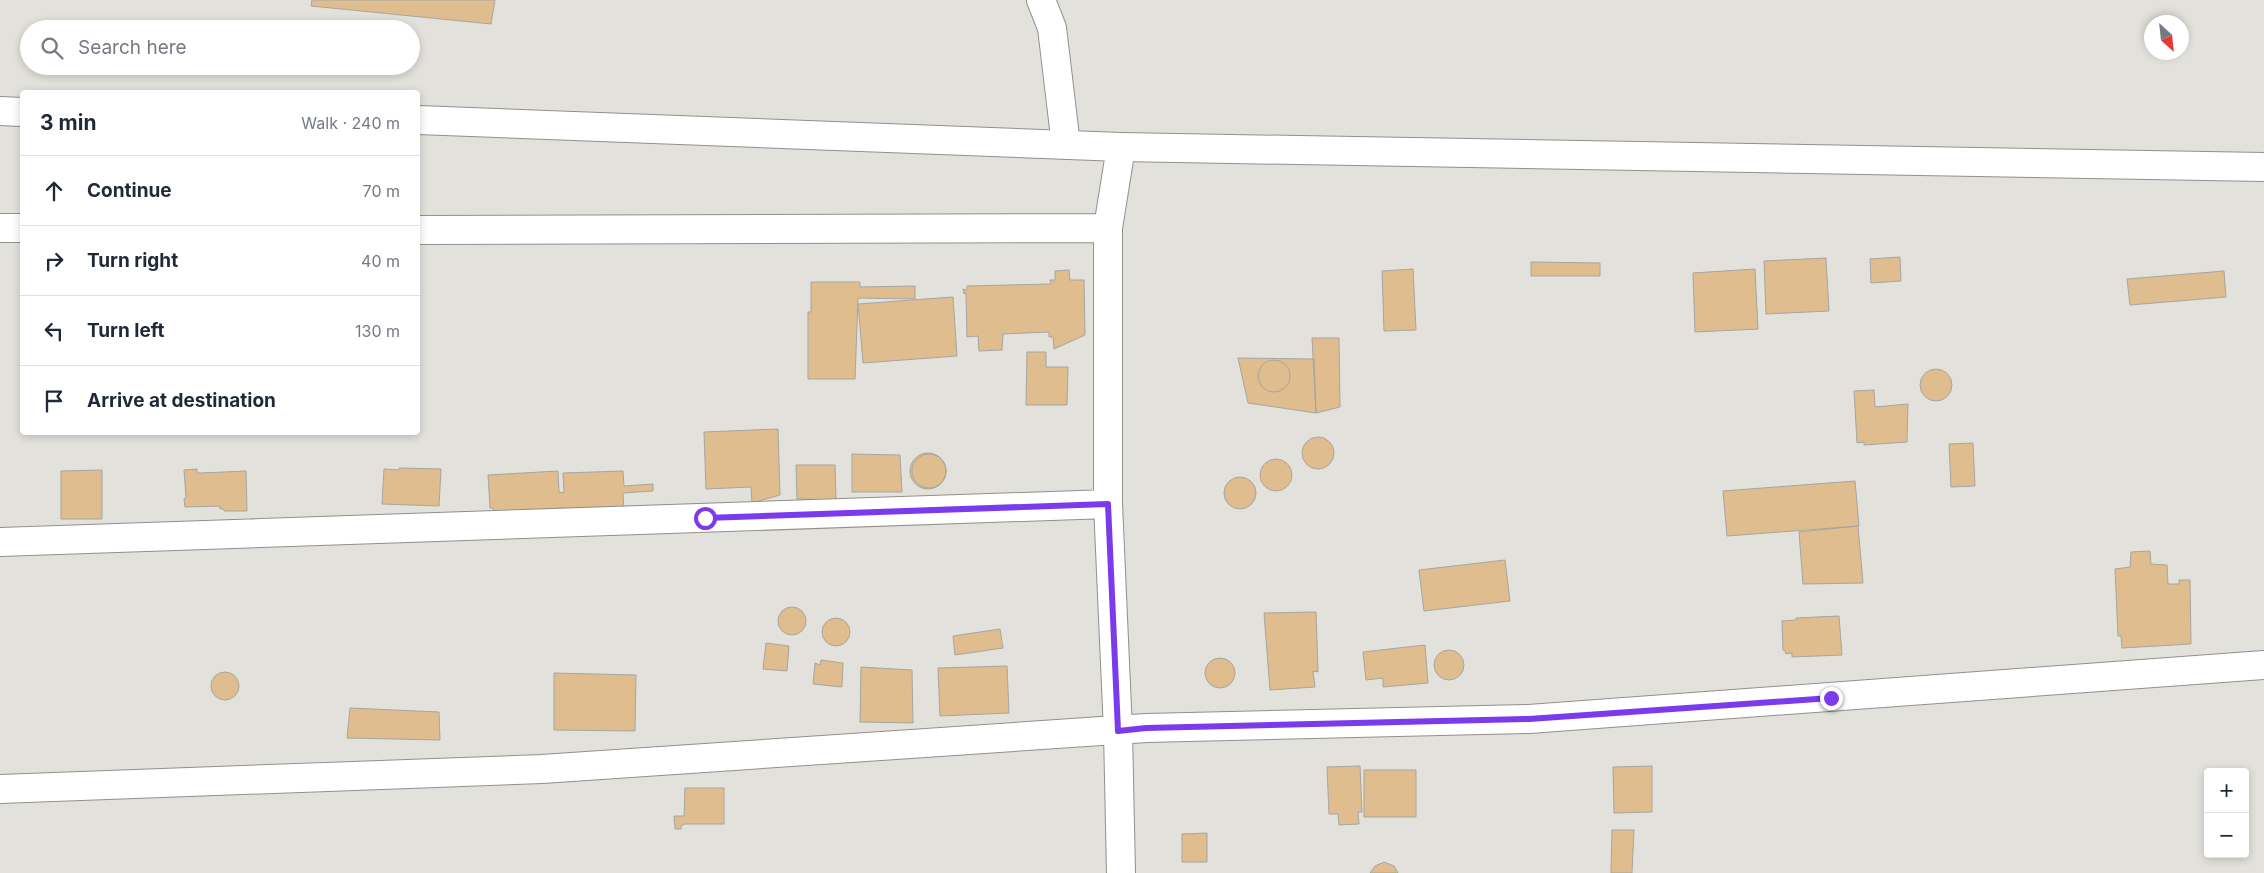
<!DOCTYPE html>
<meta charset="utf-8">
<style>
body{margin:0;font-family:Inter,sans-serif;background:#f6f6f7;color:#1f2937}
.controls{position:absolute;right:15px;bottom:15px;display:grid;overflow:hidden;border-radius:5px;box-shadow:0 2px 8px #0003}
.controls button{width:45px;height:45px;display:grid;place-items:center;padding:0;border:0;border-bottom:1px solid #e0e1e3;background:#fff;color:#1f2937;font:25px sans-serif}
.compass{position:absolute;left:2144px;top:15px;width:45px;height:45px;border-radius:50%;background:#fff;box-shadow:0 2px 8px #0003;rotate:153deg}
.stop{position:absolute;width:15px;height:15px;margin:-11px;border:4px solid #7c3aed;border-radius:50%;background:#fff}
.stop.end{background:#7c3aed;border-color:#fff;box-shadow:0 1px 5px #0008}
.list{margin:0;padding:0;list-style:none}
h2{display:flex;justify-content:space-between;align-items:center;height:65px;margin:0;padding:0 20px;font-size:21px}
h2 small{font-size:16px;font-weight:400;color:#747a83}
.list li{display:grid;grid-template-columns:32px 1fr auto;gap:15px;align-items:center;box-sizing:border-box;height:70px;padding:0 20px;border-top:1px solid #e0e1e3}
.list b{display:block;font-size:19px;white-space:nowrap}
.list em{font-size:16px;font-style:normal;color:#747a83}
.icon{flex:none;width:28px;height:28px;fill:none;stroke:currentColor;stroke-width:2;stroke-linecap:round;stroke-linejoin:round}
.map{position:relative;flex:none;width:2264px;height:873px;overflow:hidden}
.search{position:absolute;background:#fff;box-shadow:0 2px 8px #0003;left:20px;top:20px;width:400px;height:55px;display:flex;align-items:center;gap:12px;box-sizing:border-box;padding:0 18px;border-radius:28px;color:#747a83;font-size:19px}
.panel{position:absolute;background:#fff;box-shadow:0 2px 8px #0003;left:20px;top:90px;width:400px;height:345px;border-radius:5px}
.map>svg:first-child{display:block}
</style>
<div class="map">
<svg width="2264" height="873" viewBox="0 0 2264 873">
<rect width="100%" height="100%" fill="#e2e1dc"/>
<path fill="#dfbd8e" stroke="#a7a5a1" d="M312,0H495L491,24L311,6Z
M1900,257L1901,281L1871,283L1870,259Z
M1826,258L1829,311L1766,314L1764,261Z
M1531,262L1600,263V276H1531Z
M1413,269L1416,330L1384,331L1382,271Z
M1755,269L1758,329L1695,332L1693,273Z
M1069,270L1070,280H1084L1085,335L1054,349L1053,337H1049V332L1003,334L1002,350L979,351L978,336L967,337L966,293L964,294L963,289L967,290V286L1051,284L1050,280H1055V271Z
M2224,271L2226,297L2130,305L2127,279Z
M811,282H860V287L915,286V299L858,298L855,379H808V312H811Z
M953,297L957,356L863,363L858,304Z
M1312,338H1339L1340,407L1316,413Z
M1027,352H1046V367H1068L1067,405H1026Z
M1238,358L1314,359L1316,413L1248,403Z
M1258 376a16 16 0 1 1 32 0a16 16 0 1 1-32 0Z
M1920 385a16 16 0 1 1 32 0a16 16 0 1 1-32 0Z
M1874,390L1875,407L1908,404L1907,442L1864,445V442L1857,443L1854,391Z
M778,429L780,495L752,503L751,487L706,489L704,432Z
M1302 453a16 16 0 1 1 32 0a16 16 0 1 1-32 0Z
M1973,443L1975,486L1951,487L1949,444Z
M910 471a18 18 0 1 1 36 0a18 18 0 1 1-36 0Z
M912 471a17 17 0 1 1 34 0a17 17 0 1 1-34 0Z
M852,454L900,455L902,492H852Z
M1260 475a16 16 0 1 1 32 0a16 16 0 1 1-32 0Z
M796,465H835L836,500L797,499Z
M399,468L441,469L439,506L382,504L384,469L399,470Z
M197,469V473H201L246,471L247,511H224V509H220V506L185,507L184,499L186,497L184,470Z
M102,470V519H61V471Z
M558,471L559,492L564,493L563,473L623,471L624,486L653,484V491L623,493L624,512L564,515V508L494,512L493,508H490L488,475Z
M1224 493a16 16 0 1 1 32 0a16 16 0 1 1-32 0Z
M1855,481L1859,526L1727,536L1723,491Z
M1858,526L1863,583L1803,584L1799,532Z
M2150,551L2151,564L2167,565L2168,584H2179V580H2190L2191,644L2122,648L2121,636H2118L2115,569L2130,567L2131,552Z
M1505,560L1510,601L1424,611L1419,570Z
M778 621a14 14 0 1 1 28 0a14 14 0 1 1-28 0Z
M1316,612L1318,672L1313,671L1315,687L1270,690L1264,613Z
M1839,616L1842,655L1792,657V653L1786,654L1785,651L1783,650L1782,621L1796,620V618Z
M822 632a14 14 0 1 1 28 0a14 14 0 1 1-28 0Z
M1000,629L1003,648L955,655L953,636Z
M766,643L789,646L787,671L763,669Z
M1425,645L1428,683L1383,687V678L1366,680L1363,652Z
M1434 665a15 15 0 1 1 30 0a15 15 0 1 1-30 0Z
M1205 673a15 15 0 1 1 30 0a15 15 0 1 1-30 0Z
M821,660L843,663L842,687L813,684L815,663L820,665Z
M1007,666L1009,713L940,716L938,668Z
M861,667L912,670L913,723L860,722Z
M211 686a14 14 0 1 1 28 0a14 14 0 1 1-28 0Z
M554,673L636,675L635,731L554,730Z
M350,708L439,712L440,740L347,738Z
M1360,766L1362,812H1358L1359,824L1339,825L1338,814H1329L1327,767Z
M1652,766V812L1614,813L1613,767Z
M1364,770H1416V817H1364Z
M685,788H724V824H685L681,826V829H675L674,816H684Z
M1612,830H1634L1632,873H1611Z
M1207,833V862H1182V834Z
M1384,862L1394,866L1398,873H1370L1375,866Z"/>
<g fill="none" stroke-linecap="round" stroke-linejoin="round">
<g stroke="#91918c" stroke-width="30">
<path id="minor" d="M1041,0L1052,28L1066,145
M0,228H22
M418,230L1108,228
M0,542L1108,504
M0,789L542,769L1146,728L1529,719L2264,665
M1121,873L1118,731L1108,504V228L1121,147"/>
</g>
<g stroke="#91918c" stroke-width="30">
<path id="secondary" d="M0,111L22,112
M418,120L1121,147L2264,167"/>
</g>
<use href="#minor" stroke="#fff" stroke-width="28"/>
<use href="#secondary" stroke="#fff" stroke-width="28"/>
</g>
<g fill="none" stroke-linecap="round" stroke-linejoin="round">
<path stroke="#7c3aed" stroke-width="6" d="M705,518L1108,504L1118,731L1146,728L1529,719L1831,698"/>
</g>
</svg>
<div class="controls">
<button>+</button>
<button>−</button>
</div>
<svg class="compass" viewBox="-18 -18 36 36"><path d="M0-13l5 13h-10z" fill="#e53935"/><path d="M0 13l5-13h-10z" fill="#747a83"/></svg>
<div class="stop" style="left:705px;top:518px"></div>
<div class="stop end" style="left:1831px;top:698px"></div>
<div class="search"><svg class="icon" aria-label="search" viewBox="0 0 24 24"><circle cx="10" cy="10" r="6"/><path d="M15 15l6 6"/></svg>Search here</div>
<section class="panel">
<h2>3 min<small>Walk · 240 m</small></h2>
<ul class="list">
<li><svg class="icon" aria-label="ahead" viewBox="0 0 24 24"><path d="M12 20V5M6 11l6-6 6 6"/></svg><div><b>Continue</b></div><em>70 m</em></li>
<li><svg class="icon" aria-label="right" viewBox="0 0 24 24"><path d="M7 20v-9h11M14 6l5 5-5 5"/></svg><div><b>Turn right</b></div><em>40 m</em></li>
<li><svg class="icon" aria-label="left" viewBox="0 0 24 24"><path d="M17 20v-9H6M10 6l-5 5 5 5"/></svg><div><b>Turn left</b></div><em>130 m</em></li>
<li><svg class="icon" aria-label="arrive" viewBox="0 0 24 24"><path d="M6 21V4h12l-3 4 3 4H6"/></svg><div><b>Arrive at destination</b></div></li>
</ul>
</section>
</div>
